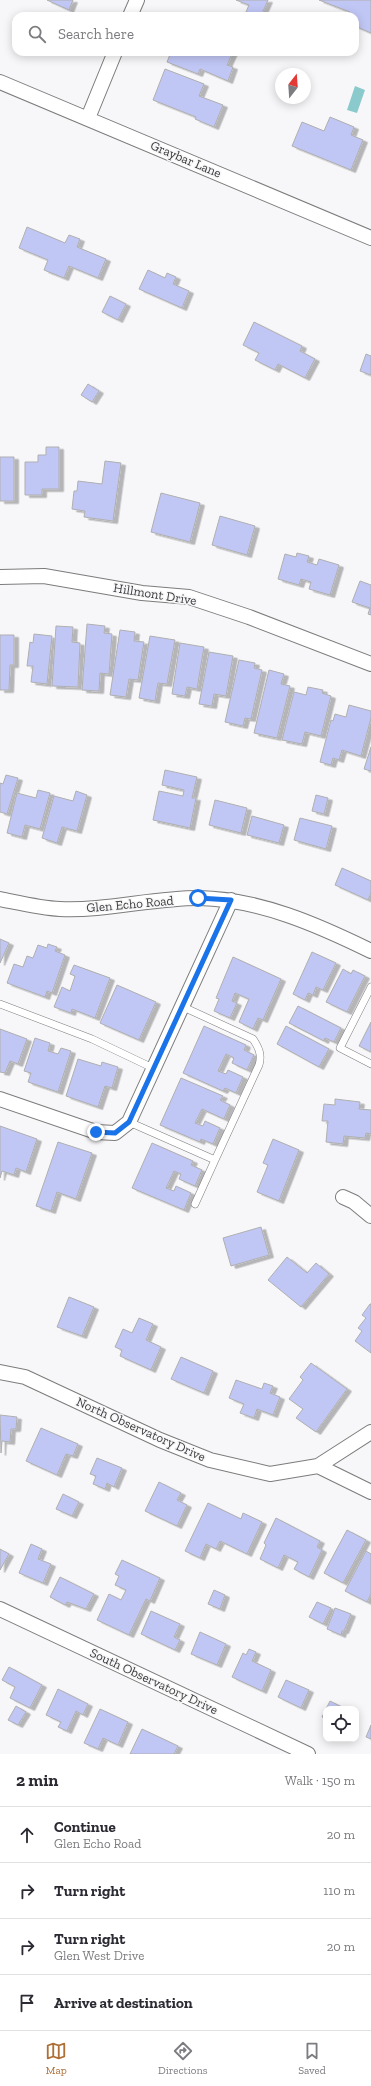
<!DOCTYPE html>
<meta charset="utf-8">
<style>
body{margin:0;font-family:"Zilla Slab",serif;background:#f2f2f3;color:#2b2b33}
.controls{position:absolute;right:12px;bottom:12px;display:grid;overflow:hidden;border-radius:8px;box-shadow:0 2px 10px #0003}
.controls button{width:36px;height:36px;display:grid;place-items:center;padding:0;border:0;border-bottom:1px solid #e1e1e2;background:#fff;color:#2b2b33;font:20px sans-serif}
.compass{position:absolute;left:275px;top:68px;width:36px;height:36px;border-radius:50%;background:#fff;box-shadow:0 2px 10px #0003;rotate:17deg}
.stop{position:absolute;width:12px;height:12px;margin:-9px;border:3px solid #1a73e8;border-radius:50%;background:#fff}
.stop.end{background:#1a73e8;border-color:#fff;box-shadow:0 1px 4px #0008}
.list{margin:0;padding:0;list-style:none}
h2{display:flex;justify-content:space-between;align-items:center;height:52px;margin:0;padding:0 16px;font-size:17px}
h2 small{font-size:13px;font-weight:400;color:#7c7c81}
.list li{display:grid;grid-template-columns:26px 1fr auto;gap:12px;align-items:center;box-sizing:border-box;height:56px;padding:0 16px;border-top:1px solid #e1e1e2}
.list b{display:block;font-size:15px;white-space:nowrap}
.list p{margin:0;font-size:13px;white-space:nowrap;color:#7c7c81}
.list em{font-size:13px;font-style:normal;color:#7c7c81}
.icon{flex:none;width:22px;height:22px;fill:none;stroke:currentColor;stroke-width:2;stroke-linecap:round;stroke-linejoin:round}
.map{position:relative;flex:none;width:371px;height:1754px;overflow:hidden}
.search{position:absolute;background:#fff;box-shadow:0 2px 10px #0003;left:12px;right:12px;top:12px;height:44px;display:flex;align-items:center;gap:10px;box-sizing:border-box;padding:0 14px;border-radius:12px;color:#7c7c81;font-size:15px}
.sheet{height:276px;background:#fff}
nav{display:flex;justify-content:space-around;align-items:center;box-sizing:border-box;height:56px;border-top:1px solid #e1e1e2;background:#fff;font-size:11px;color:#7c7c81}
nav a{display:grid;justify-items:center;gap:2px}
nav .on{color:#ad6f35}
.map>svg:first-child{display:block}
</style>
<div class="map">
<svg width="371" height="1754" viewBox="0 0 371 1754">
<defs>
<filter id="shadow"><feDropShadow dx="4.5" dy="2.5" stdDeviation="0" flood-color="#0004"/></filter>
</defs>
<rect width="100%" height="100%" fill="#f7f7f9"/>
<path fill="#8bcacc" d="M355,86L365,90L357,113L347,110Z"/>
<path fill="#c1c7f5" stroke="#afafb0" filter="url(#shadow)" d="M47,0H73L69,10Z
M236,0H268L261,16L246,12L249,5Z
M319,0H371V33L355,26V16H348L350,12Z
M171,52H233L227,65L233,67L228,81L200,69L198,74L167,62Z
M165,69L204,84L199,96L223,105L214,127L195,119L196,117L153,100Z
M330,117L354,127L351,135L363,140L351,170L292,146L302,122L324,131Z
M27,227L65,243L69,235L80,239L77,247L106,259L98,278L69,266L64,278L44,270L48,260L19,248Z
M148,270L165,278L167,273L176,277L173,284L189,291L182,308L139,289Z
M110,296L126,304L118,320L102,312Z
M254,322L302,346L300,351L315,359L305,378L278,364L275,370L255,360L259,353L243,345Z
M366,354L371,356V375L360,371Z
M88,384L99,391L92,402L81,395Z
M46,447H59V489H42V495H25V462H38V455H46Z
M0,457H14V501H0Z
M105,461L121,463L113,521L84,517L85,511L72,509L74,491H77L78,481L102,484Z
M161,493L200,503L190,542L151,532Z
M220,516L255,526L247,555L212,545Z
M297,553L309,556L307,562L317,565L319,559L339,565L330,595L309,589L311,582L301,579L299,585L278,579L285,554L296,557Z
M360,581L371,585V615L368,614L370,608L352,602Z
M87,624L105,626L104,633L112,634L109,674L100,673L99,691L82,690Z
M56,626L73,627L72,642L80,643L78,687L52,686Z
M120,630L135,632L134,641L144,642L138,680L129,679L126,697L110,695Z
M34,634L52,636L47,684L31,682L33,666H27L30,642L33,643Z
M0,635H14V665H10L9,690H0Z
M150,636L175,640L167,684L158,683L155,701L139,698Z
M180,643L204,647L197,689L187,687L185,696L172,694Z
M209,652L233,656L226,696L214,694L212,706L199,704Z
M239,660L255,663L254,668L262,670L251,719L245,718L243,726L225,722Z
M269,670L284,674L281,684L290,686L277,738L254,733Z
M308,687L323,690L322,693L331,696L321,736L305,732L302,744L282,740L294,692L306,695Z
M349,705L371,711V718L361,756L342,750L339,760L333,758L331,765L320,762L331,720L333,721L335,714L346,717Z
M371,747V771L364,769Z
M165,770L197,777L192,798H196L190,828L153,820L159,791L183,796L184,790L162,785Z
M6,775L18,778L7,814L0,812V783L3,784Z
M38,790L50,793L40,829L25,825L22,837L7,833L17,793L36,798Z
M76,791L87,795L77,831L62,827L57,843L42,838L54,796L73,801Z
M316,795L328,798L324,814L312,811Z
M215,800L247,808L241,833L209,825Z
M252,816L284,825L279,843L247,835Z
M300,818L332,826L326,849L294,840Z
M342,868L371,881V893L368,900L335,885Z
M0,939L9,943L0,963Z
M48,944L57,947L55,951L65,955L52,993L47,991L45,997L7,983L14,964L23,967L27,956L33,958L38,945L47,948Z
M312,952L336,963L323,990L316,987L313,995L308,993L305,1000L293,994Z
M233,957L281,979L263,1020L258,1018L253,1029L239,1022L249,999L235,993L232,1001L237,1003L230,1018L214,1011L219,999L216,998Z
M74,965L110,978L95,1018L72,1009L71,1013L54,1007L62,987L70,991L75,976L70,974Z
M343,969L351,974L353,970L365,976L347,1012L326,1002Z
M117,985L156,1002L139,1040L100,1023Z
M298,1006L341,1028L334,1042L325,1038L324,1041L289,1023Z
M371,1022V1052L359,1046Z
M204,1026L246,1045L244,1050L254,1055L247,1070L232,1063L234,1058L226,1054L218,1071L226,1074L228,1070L243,1077L236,1093L225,1088L223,1091L183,1073Z
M286,1026L329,1049L319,1067L277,1044Z
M0,1029L27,1039L18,1064L10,1061L5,1073L0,1072Z
M35,1038L50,1043L48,1051L58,1054L61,1048L71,1051L58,1092L28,1082L31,1073L24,1071Z
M78,1059L101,1066L102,1062L118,1067L112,1088L105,1086L98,1107L66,1096Z
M181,1078L223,1096L220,1100L230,1105L224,1119L202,1109L195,1123L203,1126L205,1121L220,1128L213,1144L201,1139L200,1142L160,1125Z
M335,1099L360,1102L359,1109L371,1110V1134L366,1133L365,1138L344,1136L343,1144L326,1142L328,1121H322L324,1104L335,1105Z
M0,1126L37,1139L26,1172L16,1168L14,1175L2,1171L0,1178Z
M273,1139L299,1150L279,1201L257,1192L268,1165L263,1163Z
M58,1142L92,1153L76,1199L57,1192L51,1211L36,1206Z
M152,1143L193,1161L191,1165L202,1170L195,1186L179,1179L181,1174L174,1171L166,1188L174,1191L176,1186L191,1193L184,1210L132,1188Z
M261,1227L269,1255L231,1266L223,1238Z
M287,1257L307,1273L316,1263L329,1274L301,1307L268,1280Z
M69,1297L94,1307L82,1336L57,1327Z
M370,1304H371V1353L355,1341L362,1331L358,1328L366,1318L362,1315Z
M139,1318L153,1324L146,1340L161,1347L151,1370L120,1356L122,1350L115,1347L123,1329L132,1333Z
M181,1357L213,1371L204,1393L171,1379Z
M311,1363L347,1389L316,1432L296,1418L303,1409L289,1399L303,1380L300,1377Z
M236,1380L262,1389L264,1383L273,1386L270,1393L280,1397L273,1415L257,1409L254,1418L240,1413L244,1404L229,1398Z
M0,1415L17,1417L16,1429H11L10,1442L2,1441L1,1453Z
M41,1428L78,1444L73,1456L66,1454L57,1475L26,1461Z
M97,1458L122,1468L114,1487L107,1483L105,1489L93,1484L96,1476L90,1474Z
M159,1482L181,1493L177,1500L187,1505L177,1526L145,1511Z
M63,1494L79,1502L72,1516L56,1509Z
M208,1503L241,1519L243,1513L262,1522L247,1554L220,1541L216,1549L206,1544L200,1558L185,1551Z
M276,1518L320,1541L317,1547L322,1550L309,1577L294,1569L298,1562L284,1555L278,1568L260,1559L266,1545L264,1543Z
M347,1530L366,1540L343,1583L324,1573Z
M31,1544L42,1549L38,1559L51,1564L43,1583L19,1573Z
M0,1549L9,1554L0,1570Z
M366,1551L371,1554V1594L367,1602L345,1591Z
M122,1560L160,1578L150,1601L146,1599L129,1635L97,1620L109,1594L121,1600L126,1590L115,1585L119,1576L115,1574Z
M60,1577L94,1594L86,1609L67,1602L65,1605L50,1597Z
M214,1590L225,1595L220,1609L208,1604Z
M317,1602L331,1608L323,1624L309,1617Z
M335,1608L351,1614L344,1631H342L341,1635L327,1629Z
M151,1611L180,1624L174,1637L180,1640L175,1650L141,1634Z
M200,1632L226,1644L217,1665L191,1654Z
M249,1649L256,1652L252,1661L271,1670L262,1691L232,1677L243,1653L246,1655Z
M9,1667L42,1685L30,1708L10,1698L15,1687L2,1680Z
M286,1680L309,1690L301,1708L278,1697Z
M58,1689L88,1704L83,1715L76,1711L67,1731L58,1727L61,1722L46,1715Z
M330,1701L346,1709H326V1719L322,1717Z
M16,1706L26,1712L18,1725L8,1720Z
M100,1709L128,1722L118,1745L103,1738L98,1749L84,1743Z
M371,1725V1739L366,1737Z
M142,1729L178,1746L174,1754H130Z"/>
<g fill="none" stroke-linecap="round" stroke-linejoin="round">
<g stroke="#7c7c7d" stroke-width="8">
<path id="service" d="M371,987L340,1048L371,1064
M0,1004L92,1039L153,1068
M129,1122L215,1160L259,1065C262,1055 259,1048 253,1039L181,1006
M195,1204L215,1160"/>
</g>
<g stroke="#7c7c7d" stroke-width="16">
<path id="minor" d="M130,16L137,0
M0,82L371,238
M88,118L115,52
M0,577L44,576L142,593L189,597L249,617L371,664
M0,899C20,903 40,908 60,909C106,911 152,898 199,898C259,899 318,925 371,951
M0,1099L96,1132L115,1133L129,1122L231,900
M343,1197L354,1202L371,1216
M0,1372L25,1377L160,1440L210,1460L270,1474L318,1466L371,1432
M318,1466L371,1492
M0,1609L308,1754"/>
</g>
<use href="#service" stroke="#fff" stroke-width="7"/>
<use href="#minor" stroke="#fff" stroke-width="14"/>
</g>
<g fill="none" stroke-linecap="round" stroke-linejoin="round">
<path stroke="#1a73e8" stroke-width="5" d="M96,1132L115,1133L129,1122L231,900L198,898"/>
</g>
<g text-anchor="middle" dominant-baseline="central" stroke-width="3" stroke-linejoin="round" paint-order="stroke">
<g font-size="13" fill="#3b3b3c" stroke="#f7f7f9">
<text transform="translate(186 159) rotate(23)">Graybar Lane</text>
<text transform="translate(155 594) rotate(9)">Hillmont Drive</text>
<text transform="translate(130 904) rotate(-5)">Glen Echo Road</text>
<text transform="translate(141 1429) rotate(24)">North Observatory Drive</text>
<text transform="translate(154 1681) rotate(25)">South Observatory Drive</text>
</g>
</g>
</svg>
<div class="controls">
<button><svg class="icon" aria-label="locate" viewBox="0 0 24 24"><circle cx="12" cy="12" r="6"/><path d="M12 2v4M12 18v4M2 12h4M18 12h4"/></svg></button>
</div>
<svg class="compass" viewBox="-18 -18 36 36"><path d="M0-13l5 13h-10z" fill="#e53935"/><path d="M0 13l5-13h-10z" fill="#7c7c81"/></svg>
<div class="stop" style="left:198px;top:898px"></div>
<div class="stop end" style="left:96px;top:1132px"></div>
<div class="search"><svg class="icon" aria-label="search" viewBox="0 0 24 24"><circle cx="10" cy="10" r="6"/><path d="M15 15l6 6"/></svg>Search here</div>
</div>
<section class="sheet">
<h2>2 min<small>Walk · 150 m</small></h2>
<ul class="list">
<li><svg class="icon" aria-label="ahead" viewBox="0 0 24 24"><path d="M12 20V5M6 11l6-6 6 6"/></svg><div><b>Continue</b><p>Glen Echo Road</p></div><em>20 m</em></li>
<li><svg class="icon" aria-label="right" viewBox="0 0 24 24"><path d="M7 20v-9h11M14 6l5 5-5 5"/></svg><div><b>Turn right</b></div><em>110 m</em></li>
<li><svg class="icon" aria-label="right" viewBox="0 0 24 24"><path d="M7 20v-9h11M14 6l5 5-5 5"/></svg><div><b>Turn right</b><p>Glen West Drive</p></div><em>20 m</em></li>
<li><svg class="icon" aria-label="arrive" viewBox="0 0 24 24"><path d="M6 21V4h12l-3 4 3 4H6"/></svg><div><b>Arrive at destination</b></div></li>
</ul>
</section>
<nav>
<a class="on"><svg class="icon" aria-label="map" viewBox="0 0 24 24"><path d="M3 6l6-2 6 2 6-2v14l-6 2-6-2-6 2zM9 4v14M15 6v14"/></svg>Map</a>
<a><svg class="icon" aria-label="directions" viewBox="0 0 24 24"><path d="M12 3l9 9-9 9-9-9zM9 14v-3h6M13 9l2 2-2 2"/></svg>Directions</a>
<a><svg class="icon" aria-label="saved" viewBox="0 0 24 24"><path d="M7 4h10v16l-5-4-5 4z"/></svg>Saved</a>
</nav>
